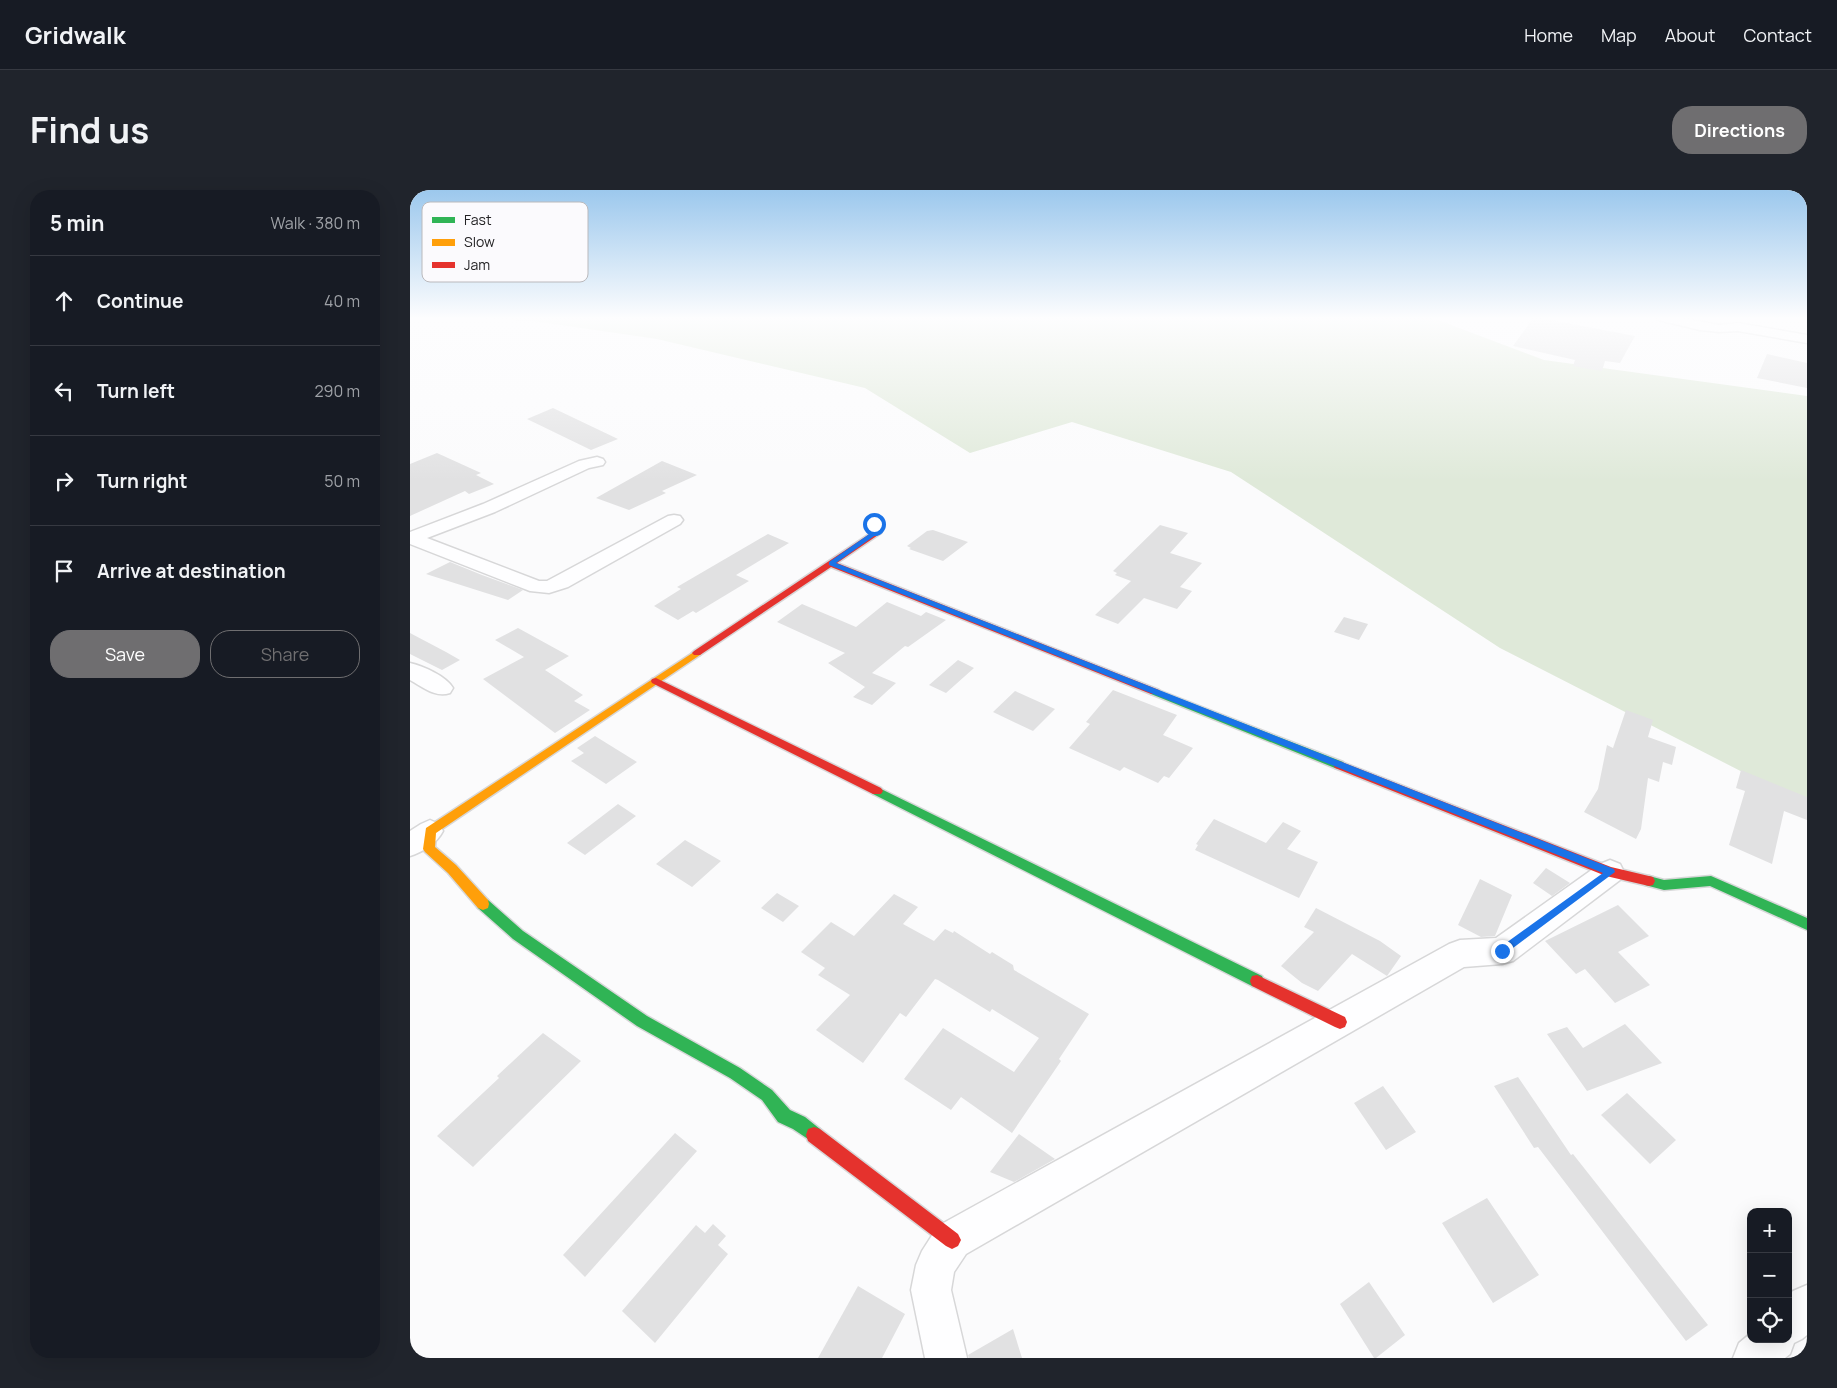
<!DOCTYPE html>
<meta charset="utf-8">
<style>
body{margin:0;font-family:Manrope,sans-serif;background:#20242c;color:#f1f3f6}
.controls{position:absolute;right:15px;bottom:15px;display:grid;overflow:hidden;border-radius:10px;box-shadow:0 5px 20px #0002}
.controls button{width:45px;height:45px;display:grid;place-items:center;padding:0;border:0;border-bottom:1px solid #363941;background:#171b24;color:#f1f3f6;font:25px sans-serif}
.stop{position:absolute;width:15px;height:15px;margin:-11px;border:4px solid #1a73e8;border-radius:50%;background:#fff}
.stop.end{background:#1a73e8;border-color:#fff;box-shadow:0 1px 5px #0008}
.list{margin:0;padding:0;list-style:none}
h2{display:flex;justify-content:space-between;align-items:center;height:65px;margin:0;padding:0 20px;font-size:21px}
h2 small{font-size:16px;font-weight:400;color:#9ea1a6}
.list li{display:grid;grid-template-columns:32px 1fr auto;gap:15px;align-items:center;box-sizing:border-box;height:90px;padding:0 20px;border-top:1px solid #363941}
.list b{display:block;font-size:19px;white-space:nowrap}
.list em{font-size:16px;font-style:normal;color:#9ea1a6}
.actions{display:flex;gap:10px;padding:15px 20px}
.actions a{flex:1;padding:11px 0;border:1px solid #6f6e70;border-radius:20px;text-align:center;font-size:18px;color:#6f6e70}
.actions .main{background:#6f6e70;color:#fff}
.icon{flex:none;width:28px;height:28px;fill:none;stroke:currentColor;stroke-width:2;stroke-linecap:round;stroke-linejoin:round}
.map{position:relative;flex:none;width:1397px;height:1168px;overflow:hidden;border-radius:20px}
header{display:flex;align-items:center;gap:30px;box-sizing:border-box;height:70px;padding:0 25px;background:#171b24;border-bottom:1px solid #363941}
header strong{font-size:24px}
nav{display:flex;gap:28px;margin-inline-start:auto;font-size:18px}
.intro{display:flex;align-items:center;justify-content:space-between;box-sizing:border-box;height:120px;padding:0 30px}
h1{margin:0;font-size:35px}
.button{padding:12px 22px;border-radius:20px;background:#6f6e70;color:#fff;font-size:18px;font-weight:700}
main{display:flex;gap:30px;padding:0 30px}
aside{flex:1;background:#171b24;border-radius:20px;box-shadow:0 5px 20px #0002}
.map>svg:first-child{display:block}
</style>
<header>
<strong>Gridwalk</strong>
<nav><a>Home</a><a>Map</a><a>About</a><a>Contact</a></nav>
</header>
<div class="intro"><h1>Find us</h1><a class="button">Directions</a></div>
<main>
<aside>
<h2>5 min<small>Walk · 380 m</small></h2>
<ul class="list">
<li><svg class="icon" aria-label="ahead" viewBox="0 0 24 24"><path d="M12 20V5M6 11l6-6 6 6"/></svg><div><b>Continue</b></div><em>40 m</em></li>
<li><svg class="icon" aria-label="left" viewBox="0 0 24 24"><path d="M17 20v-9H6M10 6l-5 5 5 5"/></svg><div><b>Turn left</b></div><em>290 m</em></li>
<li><svg class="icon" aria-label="right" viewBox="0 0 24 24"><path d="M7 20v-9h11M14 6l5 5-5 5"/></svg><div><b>Turn right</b></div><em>50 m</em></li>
<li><svg class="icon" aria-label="arrive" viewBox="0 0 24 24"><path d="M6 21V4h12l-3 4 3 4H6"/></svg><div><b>Arrive at destination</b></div></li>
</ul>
<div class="actions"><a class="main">Save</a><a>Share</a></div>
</aside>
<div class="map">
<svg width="1397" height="1168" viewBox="0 0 1397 1168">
<rect width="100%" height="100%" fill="#fbfbfc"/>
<path fill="#dfe9d9" d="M61,127H1020L1134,170L1397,206V615L1090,458L821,282L662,232L560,263L455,198L247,149L130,132Z"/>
<path fill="#e1e1e2" d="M1124,127L1162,134L1225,146L1210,173L1195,171L1192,181L1179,179L1163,176L1165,170L1103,156Z
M1357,164L1397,173V198L1347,188Z
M143,218L208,249L181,260L117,229Z
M27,263L71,283L66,285L84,294L59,304L55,301L0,326V274Z
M252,271L287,285L252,301L256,303L219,320L186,308Z
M750,335L778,343L760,363L792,373L770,397L782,401L767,419L734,408L708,434L685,425L721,391L705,385L707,383L703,381Z
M523,340L558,352L533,371L499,359L501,358L497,356L517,341Z
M358,344L379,353L326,385L339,391L286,423L283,421L268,430L244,416L271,399L267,397Z
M40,372L72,385L113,400L98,410L16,384Z
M477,412L511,426L516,422L536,430L498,457L495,456L462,483L486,493L462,515L443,507L455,497L418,473L435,463L367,432L392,414L446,437Z
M934,427L958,434L949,450L924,442Z
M108,438L159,466L135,480L173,505L164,511L180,520L145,543L73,489L114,467L85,450Z
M0,443L36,462L50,470L32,480L0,464Z
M548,470L564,478L536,503L519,495Z
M703,500L767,525L753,545L783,558L759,588L754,586L748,593L714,577L710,581L659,558L680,534L676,532Z
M605,501L645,519L623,541L583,522Z
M1216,520L1243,530L1238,547L1266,557L1262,575L1253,572L1249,592L1238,588L1231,639L1226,649L1174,622L1188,599L1197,555L1203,558Z
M185,546L227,572L196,594L161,571L174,563L167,558Z
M1331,580L1397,607V630L1374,621L1362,674L1319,655L1335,601L1326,598Z
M208,614L226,626L175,665L157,653Z
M804,629L856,653L873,632L891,641L877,659L908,672L889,708L785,660L788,655L786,654Z
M275,650L311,671L282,697L246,674Z
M1136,678L1160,693L1142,706L1123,693Z
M1070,689L1102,705L1085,746L1071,747L1048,735Z
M367,703L389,716L373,732L351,718Z
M484,704L508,717L493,734L524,751L535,739L543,743L544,741L580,764L582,762L603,775L604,780L679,824L649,869L651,871L602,943L551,907L541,920L494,889L533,838L604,882L629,848L582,819L580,822L528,790L525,789L496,827L490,823L453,873L406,840L440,805L408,785L415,778L391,762L421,732L444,746Z
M1208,715L1239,746L1208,762L1240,795L1205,813L1175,779L1166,784L1135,751Z
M906,718L970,751L991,766L977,786L942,764L908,801L892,793L871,776L904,742L894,737Z
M1215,834L1252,873L1177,901L1137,844L1157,837L1173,858Z
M133,843L171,871L63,977L27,946L89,888L87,886Z
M1108,887L1161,965L1163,964L1298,1135L1276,1151L1128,957L1124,958L1084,896Z
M973,896L1006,942L976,960L944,913Z
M1217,903L1266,950L1240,974L1191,925Z
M265,943L287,961L175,1087L153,1065Z
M609,944L645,969L604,992L580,982Z
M1077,1008L1129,1085L1083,1113L1032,1033Z
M303,1034L316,1046L308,1055L318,1064L245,1153L212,1121L286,1035L295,1043Z
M959,1092L995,1145L966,1168H964L930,1114Z
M448,1096L495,1124L472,1168H408Z
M603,1139L612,1168H559L558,1165Z"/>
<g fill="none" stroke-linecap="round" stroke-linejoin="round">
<g stroke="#d7d7d8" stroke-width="3">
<path id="street" d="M1246,127H1267L1309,135L1328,133L1397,145V153L1328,141L1309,142L1290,140L1248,130Z
M187,267L193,269L195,272L193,275L179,278L85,322L17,348L129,391H137L258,326L264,325L270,326L273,330L270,334L158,397L139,403L120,401L0,354V342L73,314L169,271Z
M0,473C13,476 36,486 43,498L40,503C25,508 13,497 0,490Z
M20,630L29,634L33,641C27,653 13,662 0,666V641L11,634Z
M1200,670L1210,674L1214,682L1210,690L1103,771L1092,774L1054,777L556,1064L544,1082L541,1100L557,1168H515L501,1100L506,1075L512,1061L528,1036L1039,754L1050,750L1086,748L1190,674Z
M1397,1095V1145L1392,1149L1384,1153L1380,1164L1375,1168H1323L1329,1153L1341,1143V1149H1378V1105L1383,1101Z"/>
</g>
<g stroke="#d7d7d8" stroke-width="3">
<path id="fast" d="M745,499L933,572L935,575L929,579L925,578L741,504L740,502L741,500Z
M467,597L852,786L854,791L852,796L847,797L842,796L463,604L461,601L463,598Z
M1239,686L1254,690L1301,686L1397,728V740L1300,696L1254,700L1235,695L1233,691L1235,687Z
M73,708L78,710L113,741L237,826L330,878L362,900L380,920L395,927L410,939L412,945L410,951L404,953L383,939L368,932L352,910L320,888L227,836L103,749L68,718L67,714L68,710Z"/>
</g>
<g stroke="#d7d7d8" stroke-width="3">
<path id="slow" d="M287,460L292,463L290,465L26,643L25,657L46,675L78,710L79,714L78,718L73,720L68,718L38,683L15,662L13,659L16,638Z"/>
</g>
<g stroke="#d7d7d8" stroke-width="3">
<path id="jam" d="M461,332H467L472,341L471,343L427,373L749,500L750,502L749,504H741L421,377L290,465H284L282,463L284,461L464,341L460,334Z
M246,488L471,598L473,601L471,604H463L242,493L241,491L242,489Z
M929,571L1201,677L1243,687L1245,691L1243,695L1239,696L1196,686L925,578L923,575L925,572Z
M847,785L935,827L937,832L935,837L930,839L925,837L842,796L840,791L842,786Z
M404,937L410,939L548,1044L551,1050L548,1056L542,1059L536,1056L398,951L396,945L398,939Z"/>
</g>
<use href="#street" fill="#fefeff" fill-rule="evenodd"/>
<use href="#fast" fill="#30b455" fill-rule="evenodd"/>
<use href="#slow" fill="#ff9f0a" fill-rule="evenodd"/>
<use href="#jam" fill="#e5322d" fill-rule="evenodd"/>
</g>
<linearGradient id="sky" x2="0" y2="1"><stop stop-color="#9cc8ed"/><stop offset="0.44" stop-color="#fdfdfe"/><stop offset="1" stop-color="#fdfdfe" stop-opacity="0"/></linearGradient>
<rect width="1397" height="291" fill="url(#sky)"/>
<path fill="#1a73e8" d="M462,333H467L470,342L426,373L1204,679L1205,682L1095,764H1089V758L1193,683L419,375V372L465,340Z"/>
<rect x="12" y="12" width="166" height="80" rx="8" fill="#fbfafd" stroke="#bab9bc" stroke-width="1"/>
<rect x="22" y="27" width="23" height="6" fill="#30b455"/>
<rect x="22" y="49" width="23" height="7" fill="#ff9f0a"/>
<rect x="22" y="72" width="23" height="6" fill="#e5322d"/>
<g font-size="14" fill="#232224">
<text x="54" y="35">Fast</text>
<text x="54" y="57">Slow</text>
<text x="54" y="80">Jam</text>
</g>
</svg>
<div class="controls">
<button>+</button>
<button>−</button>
<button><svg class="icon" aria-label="locate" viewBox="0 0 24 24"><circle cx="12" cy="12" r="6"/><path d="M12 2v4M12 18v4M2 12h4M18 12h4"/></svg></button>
</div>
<div class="stop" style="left:464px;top:334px"></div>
<div class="stop end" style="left:1092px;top:761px"></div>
</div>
</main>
